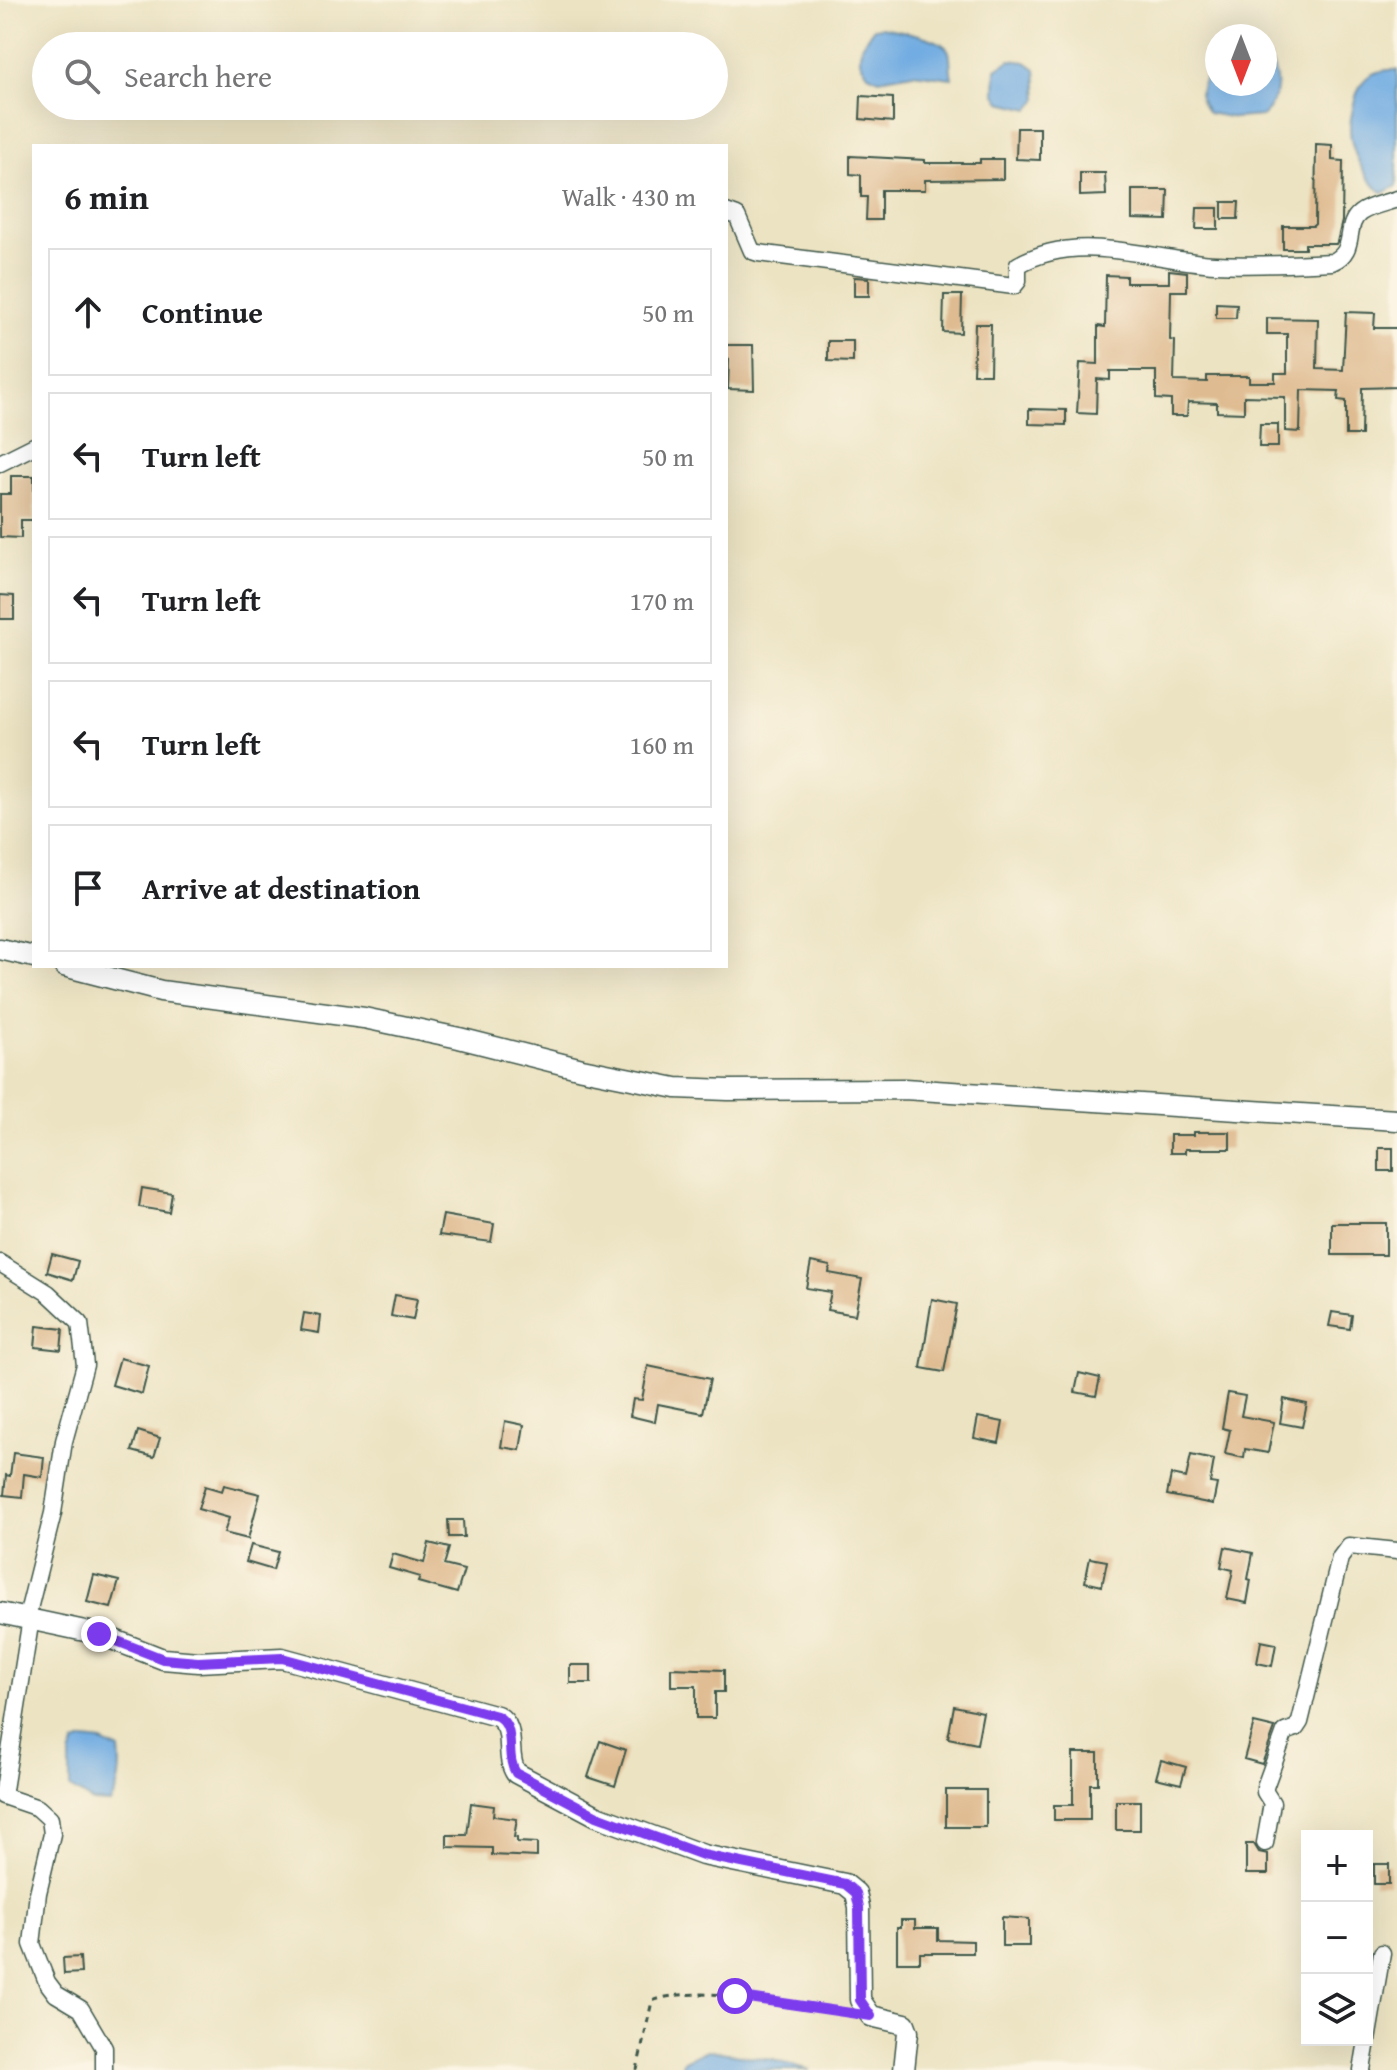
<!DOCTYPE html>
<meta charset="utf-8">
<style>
body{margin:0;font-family:"Gentium Book Plus",serif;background:#f2f2f2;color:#202124}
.controls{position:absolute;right:24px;bottom:24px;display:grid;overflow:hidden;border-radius:0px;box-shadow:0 8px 32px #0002}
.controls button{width:72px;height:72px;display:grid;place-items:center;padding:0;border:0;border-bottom:2px solid #e0e0e0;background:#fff;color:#202124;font:40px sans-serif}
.compass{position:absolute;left:1205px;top:24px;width:72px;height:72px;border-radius:50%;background:#fff;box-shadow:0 8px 32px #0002;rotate:180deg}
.stop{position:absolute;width:24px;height:24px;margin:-18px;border:6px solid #7c3aed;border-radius:50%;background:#fff}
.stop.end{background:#7c3aed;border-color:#fff;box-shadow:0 2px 8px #0008}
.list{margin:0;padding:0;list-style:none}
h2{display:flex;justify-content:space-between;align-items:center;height:104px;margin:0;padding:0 32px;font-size:34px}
h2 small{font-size:26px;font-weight:400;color:#757577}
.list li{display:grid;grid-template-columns:52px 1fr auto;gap:24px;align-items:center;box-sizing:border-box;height:128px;margin:0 16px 16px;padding:0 16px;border:2px solid #e0e0e0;border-radius:0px}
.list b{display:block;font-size:30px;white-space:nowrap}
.list em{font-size:26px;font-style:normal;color:#757577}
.icon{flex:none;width:44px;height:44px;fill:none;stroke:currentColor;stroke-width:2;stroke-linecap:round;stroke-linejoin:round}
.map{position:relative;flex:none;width:1397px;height:2070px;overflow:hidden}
.search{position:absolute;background:#fff;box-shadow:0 8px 32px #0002;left:32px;top:32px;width:696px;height:88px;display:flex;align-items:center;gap:20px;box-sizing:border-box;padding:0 28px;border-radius:44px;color:#757577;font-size:30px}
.panel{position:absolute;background:#fff;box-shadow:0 8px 32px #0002;left:32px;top:144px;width:696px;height:824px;border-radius:0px}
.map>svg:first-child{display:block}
</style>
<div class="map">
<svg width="1397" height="2070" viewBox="0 0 1397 2070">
<rect width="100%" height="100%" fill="#fcf5e5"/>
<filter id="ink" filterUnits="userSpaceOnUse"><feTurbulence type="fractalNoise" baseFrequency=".0125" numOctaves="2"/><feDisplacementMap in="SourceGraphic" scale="16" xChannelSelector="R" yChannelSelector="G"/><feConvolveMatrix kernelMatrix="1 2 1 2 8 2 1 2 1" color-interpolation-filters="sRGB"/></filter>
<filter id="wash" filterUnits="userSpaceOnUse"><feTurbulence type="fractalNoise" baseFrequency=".006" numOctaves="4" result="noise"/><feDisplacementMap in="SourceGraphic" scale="32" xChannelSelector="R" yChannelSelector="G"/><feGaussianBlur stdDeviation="1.8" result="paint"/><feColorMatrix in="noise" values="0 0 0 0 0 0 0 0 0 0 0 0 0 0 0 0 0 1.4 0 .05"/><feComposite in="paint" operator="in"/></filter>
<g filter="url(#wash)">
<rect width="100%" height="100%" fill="#ece3c2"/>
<path fill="#71ace2" stroke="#48748b" stroke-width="2" d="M882,27C895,30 945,37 949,52C951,59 950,70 952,78L913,73L879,79L868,74L860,61V53L863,43L874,28Z
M1217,45V84H1265V53C1281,74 1280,97 1263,116L1235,118L1208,113C1188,86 1213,81 1211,50Z
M1010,60L1026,62L1036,69L1038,99L1030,109L1001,102L995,93L996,69Z
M1387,70H1397V186L1383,193C1365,180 1350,150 1350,128C1350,119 1353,111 1354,103C1357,93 1360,82 1369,76C1374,72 1381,71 1387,70Z
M85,1740L102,1742L119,1750C121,1769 120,1786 110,1803L93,1802L70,1788V1755L75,1743Z
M707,2050L773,2060L810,2070H681L683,2062Z"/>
<g id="blocks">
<path fill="#dfbb91" d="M861,96L893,98V122L860,119Z
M1017,128H1040V160L1016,159Z
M1316,144L1332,145V160L1343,161L1342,221L1337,242L1336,244H1305V249H1283V226H1313L1315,224Z
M850,156L925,160V163H980V159H1003V179L925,180V190H881V220H866L867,197H861V175L850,174Z
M1080,173H1105L1106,195L1080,196Z
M1132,190H1168L1167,220L1132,219Z
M1222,202H1239L1238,219H1222Z
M1197,208H1218V229H1196Z
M1169,270L1187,272V291H1171L1170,340L1175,341L1174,381L1207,382V376H1249V382H1275V373H1287V334H1267V318L1318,319L1317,369L1343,370L1346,312L1375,313L1374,328H1397V387L1362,388L1361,435H1346V401L1338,400L1339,391L1301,390L1300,432L1285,431V397L1244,396V413L1217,412V403L1188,402L1187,416H1171V400L1156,399V371H1110V380L1097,379L1096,414L1077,413L1080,363L1098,364V326L1105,327L1106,275L1126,276V283H1169Z
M854,277L869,278V296H854Z
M944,295H962L961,333L943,332Z
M1216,303L1237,304L1236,318H1216Z
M975,324H991L990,374H973Z
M828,341H853V362L828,361Z
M726,345H753L754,390L728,389L729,359H726Z
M1029,409L1066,410V425L1029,424Z
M1260,424H1278V447H1259Z
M11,476H34V520H21V538L0,537V494H11Z
M0,595L14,596V619H0Z
M1194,1132H1230V1149H1185V1153H1170V1135H1194Z
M1379,1148H1393V1171H1379Z
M142,1188L172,1193L169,1212L139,1207Z
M443,1215L494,1224L491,1242L439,1235Z
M1332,1223H1386V1255H1332Z
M52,1254L78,1261L73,1280L47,1272Z
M811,1262L830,1266L829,1273L862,1279L855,1315L827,1310L831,1292L806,1288Z
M395,1295L417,1299L413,1320L391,1316Z
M932,1299L957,1304L944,1372L921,1368Z
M1332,1312L1352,1315L1350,1329L1329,1326Z
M304,1313L321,1316L319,1333L301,1330Z
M37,1326L63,1329L61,1350L35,1347Z
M120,1358L149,1366L142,1394L112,1385Z
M648,1366L710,1379L703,1413L658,1404L655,1422L630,1416L633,1399L642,1400Z
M1079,1373L1100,1378L1096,1396L1075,1392Z
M1228,1393L1245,1396L1241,1416L1274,1422L1268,1453L1245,1449L1244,1458L1225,1454L1230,1430L1222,1428Z
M1284,1399L1307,1404L1302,1427L1280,1423Z
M978,1417L1003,1422L999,1443L974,1438Z
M505,1421L524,1425L520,1450L501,1447Z
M138,1431L160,1438L154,1457L132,1451Z
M13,1453L44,1457L42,1477L24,1474L22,1497L4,1495L6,1475L10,1476Z
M1191,1455L1214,1460L1210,1483L1217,1484L1213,1504L1167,1495L1171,1475L1186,1478Z
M224,1485L260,1494L248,1539L224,1533L229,1518L198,1509L205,1486L222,1491Z
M448,1520H463L464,1537H449Z
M429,1543L449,1548L444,1565L464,1570L457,1593L418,1582L420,1577L389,1568L393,1554L424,1563Z
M251,1545L278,1552L273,1570L246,1562Z
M1225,1547L1253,1553L1248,1579L1251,1580L1247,1603L1227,1599L1233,1570L1221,1567Z
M1090,1558L1107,1561L1102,1586L1085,1582Z
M94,1575L119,1581L111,1608L87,1602Z
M1261,1641L1276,1644L1272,1666L1257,1663Z
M570,1665H591V1683H570Z
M671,1668L724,1670V1692H715V1718H696V1686H671Z
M954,1706L983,1712L977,1744L948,1738Z
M1254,1723L1275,1728L1262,1764L1244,1759Z
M600,1741L626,1750L615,1786L588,1777Z
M1073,1753H1098V1784H1090V1820H1054V1805H1073Z
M1161,1760L1186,1767L1181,1784L1156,1778Z
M946,1790H986V1827H946Z
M1116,1801H1140V1830H1116Z
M471,1803L494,1806L493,1816L517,1819L514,1837L517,1838V1842L537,1843V1857L492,1855V1848L447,1847V1835H467Z
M1246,1844H1254L1259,1852L1268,1854V1874H1246Z
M1374,1864H1389V1884H1374Z
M1002,1917L1029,1919V1946H1002Z
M901,1920H915V1928H938V1940L973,1941V1953H920V1962H897V1927H901Z
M80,1957L81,1973L64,1974L63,1958Z"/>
</g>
</g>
<g filter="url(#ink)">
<use href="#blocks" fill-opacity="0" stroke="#3e5649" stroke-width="2"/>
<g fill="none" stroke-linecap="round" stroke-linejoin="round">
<g stroke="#3e5649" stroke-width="19">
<path id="minor" d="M726,212L737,216L752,251L758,253L1014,286L1018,281V265C1079,230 1149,260 1215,264C1254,266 1293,264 1332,262C1358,251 1343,226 1360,213C1369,206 1386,203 1397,199
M0,463L34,446
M0,1263L48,1293L80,1323L85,1365L64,1441L53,1513L27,1617
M31,1618L3,1796L38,1808L50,1819L52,1834L38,1893L32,1944L47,1982L56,1994L81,2009L104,2048V2070
M1265,1843L1272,1803L1265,1792V1787L1285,1732L1296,1728L1300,1722L1340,1558L1349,1546L1397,1551
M1362,2070L1382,1953"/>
</g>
<g stroke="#3e5649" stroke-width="23">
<path id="tertiary" d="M0,949L34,957
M64,966L161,991L364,1018L459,1038L582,1069L676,1088L728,1090L904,1089L1397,1120
M0,1613L99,1634L163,1659L198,1662L282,1658L497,1716C518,1728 504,1755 516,1773L597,1816L703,1855L845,1884L856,1893L859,1907L860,2000L871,2016L905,2024L908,2032L904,2070"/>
</g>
<path stroke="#3e5649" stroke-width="3" stroke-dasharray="6 6" stroke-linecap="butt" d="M637,2070L652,2001C699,1983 797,2005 848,2013"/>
<use href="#minor" stroke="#fff" stroke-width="16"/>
<use href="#tertiary" stroke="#fff" stroke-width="20"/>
</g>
</g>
<g fill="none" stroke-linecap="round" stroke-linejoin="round" filter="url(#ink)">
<path stroke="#7c3aed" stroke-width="10" d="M99,1634L163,1659L198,1662L282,1658L497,1716C518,1728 504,1755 516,1773L597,1816L703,1855L845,1884L856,1893L859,1907L860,2000L871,2016L735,1996"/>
</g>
</svg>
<div class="controls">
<button>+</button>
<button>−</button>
<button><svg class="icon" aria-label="layers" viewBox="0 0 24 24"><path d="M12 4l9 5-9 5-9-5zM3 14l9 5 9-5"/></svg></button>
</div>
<svg class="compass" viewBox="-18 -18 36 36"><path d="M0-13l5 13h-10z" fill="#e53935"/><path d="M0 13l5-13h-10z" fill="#757577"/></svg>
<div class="stop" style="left:735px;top:1996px"></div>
<div class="stop end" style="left:99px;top:1634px"></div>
<div class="search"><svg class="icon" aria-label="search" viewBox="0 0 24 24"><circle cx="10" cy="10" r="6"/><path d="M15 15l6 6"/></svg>Search here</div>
<section class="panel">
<h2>6 min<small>Walk · 430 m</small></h2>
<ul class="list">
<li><svg class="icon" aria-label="ahead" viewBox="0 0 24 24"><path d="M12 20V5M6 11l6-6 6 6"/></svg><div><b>Continue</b></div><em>50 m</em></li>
<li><svg class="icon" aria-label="left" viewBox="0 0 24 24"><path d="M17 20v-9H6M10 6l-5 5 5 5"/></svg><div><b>Turn left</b></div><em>50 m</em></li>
<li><svg class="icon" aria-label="left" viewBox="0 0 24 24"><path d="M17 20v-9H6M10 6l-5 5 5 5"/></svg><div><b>Turn left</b></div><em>170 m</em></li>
<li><svg class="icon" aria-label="left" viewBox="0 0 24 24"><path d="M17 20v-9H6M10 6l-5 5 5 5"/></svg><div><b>Turn left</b></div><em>160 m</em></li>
<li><svg class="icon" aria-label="arrive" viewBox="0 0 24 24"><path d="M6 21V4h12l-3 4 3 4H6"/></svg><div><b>Arrive at destination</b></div></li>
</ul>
</section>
</div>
